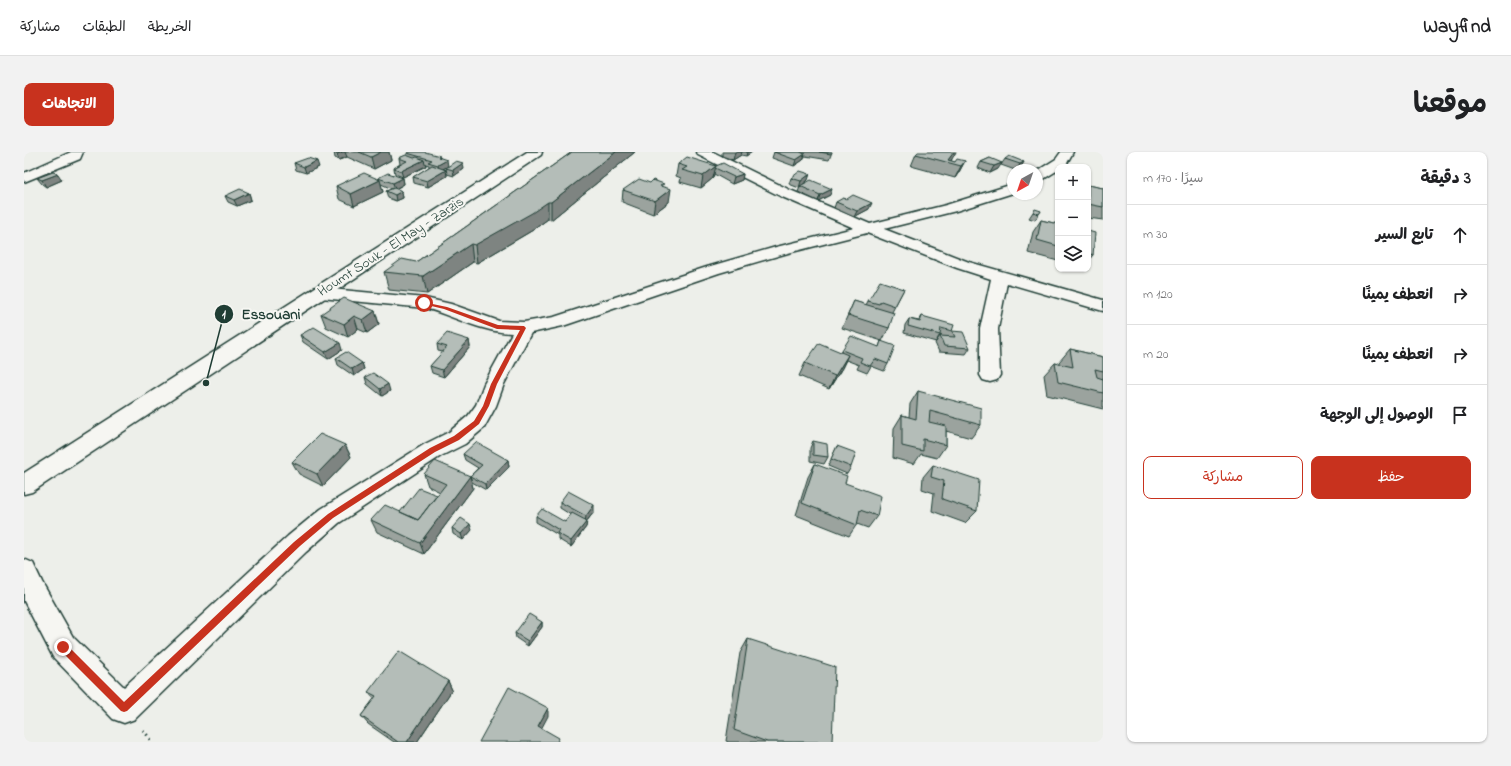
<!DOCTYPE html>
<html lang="ar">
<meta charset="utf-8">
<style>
body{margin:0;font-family:"Indie Flower","Playpen Sans Arabic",sans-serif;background:#f2f2f2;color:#202124;direction:rtl}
.controls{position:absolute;right:12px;top:12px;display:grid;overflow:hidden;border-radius:8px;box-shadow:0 1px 3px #0004}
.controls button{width:36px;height:36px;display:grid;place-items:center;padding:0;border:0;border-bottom:1px solid #e0e0e0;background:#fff;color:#202124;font:20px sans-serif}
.compass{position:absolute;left:983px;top:12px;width:36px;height:36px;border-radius:50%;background:#fff;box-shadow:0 1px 3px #0004;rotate:220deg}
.stop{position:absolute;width:12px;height:12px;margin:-9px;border:3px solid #c8321e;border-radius:50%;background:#fff}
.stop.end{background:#c8321e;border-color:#fff;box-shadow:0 1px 4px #0008}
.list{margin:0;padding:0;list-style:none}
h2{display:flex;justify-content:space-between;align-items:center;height:52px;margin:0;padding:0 16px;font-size:17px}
h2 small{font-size:13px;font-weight:400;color:#757577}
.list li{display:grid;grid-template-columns:26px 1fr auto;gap:12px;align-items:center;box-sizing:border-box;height:60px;padding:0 16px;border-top:1px solid #e0e0e0}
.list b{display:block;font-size:15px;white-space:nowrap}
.list em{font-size:13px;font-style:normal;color:#757577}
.actions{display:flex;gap:8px;padding:12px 16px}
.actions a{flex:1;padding:9px 0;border:1px solid #c8321e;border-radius:8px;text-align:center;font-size:14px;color:#c8321e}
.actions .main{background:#c8321e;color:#fff}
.icon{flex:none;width:22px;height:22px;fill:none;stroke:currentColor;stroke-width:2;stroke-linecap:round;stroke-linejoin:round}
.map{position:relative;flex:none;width:1079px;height:590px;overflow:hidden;direction:ltr;border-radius:8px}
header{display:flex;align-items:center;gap:24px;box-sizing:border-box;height:56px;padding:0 20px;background:#fff;border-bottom:1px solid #e0e0e0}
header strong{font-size:19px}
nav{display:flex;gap:22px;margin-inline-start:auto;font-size:14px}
.intro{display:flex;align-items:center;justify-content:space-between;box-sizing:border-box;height:96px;padding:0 24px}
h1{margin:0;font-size:28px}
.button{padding:10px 18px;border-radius:8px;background:#c8321e;color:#fff;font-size:14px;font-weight:700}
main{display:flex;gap:24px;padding:0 24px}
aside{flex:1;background:#fff;border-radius:8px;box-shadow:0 1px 3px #0004}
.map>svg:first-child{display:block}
</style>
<header>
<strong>Wayfind</strong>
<nav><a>الخريطة</a><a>الطبقات</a><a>مشاركة</a></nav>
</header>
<div class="intro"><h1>موقعنا</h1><a class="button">الاتجاهات</a></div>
<main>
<aside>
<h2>3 دقيقة<small>سيرًا · 170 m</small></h2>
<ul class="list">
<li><svg class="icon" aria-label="ahead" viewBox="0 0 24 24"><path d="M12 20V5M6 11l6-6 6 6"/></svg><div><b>تابع السير</b></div><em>30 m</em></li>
<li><svg class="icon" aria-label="right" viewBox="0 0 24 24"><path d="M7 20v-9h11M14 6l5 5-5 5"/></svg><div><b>انعطف يمينًا</b></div><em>120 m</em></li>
<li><svg class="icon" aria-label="right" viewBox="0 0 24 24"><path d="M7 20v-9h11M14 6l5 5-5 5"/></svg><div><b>انعطف يمينًا</b></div><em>20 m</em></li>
<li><svg class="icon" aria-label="arrive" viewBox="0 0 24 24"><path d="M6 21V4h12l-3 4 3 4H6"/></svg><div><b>الوصول إلى الوجهة</b></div></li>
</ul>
<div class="actions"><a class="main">حفظ</a><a>مشاركة</a></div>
</aside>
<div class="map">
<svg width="1079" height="590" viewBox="0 0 1079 590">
<rect width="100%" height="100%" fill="#edefea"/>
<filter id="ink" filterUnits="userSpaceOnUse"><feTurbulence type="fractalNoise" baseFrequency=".025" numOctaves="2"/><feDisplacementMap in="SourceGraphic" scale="8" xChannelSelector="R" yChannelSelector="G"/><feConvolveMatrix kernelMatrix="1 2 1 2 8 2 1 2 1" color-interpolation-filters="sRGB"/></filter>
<g filter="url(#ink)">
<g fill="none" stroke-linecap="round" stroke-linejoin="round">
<g stroke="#1f3d34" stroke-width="3">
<path id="street" d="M47,0H59L56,7L0,30V21Z
M673,0H689L766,38L846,72L922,53L989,32V41L932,59L860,77L945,110L1079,148V159L983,131L974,177L976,223L973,228L966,230L959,228L956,223V177L967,127L933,116L843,81L764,101L695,121L539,174L507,181L480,232L472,254L460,276L441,292L417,304L315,371L282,400L111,567L100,571L89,567L29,505L0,449V407L9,411L18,430L49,485L100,535L264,384L297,357L401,292L425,280L444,264L452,253L460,232L488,181C457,180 430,164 401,156L297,146L291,145L288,141L291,137L297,136L401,146L427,152L475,169L500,170L530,165L683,115L752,95L830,76L756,44L674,3Z
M1037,0H1049L1042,13L1034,15V18L1018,28L1013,29V19L1032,7Z"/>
</g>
<g stroke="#1f3d34" stroke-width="3">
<path id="secondary" d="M503,0H518L517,3L8,340L0,342V321Z"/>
</g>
<path stroke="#1f3d34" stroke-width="3" stroke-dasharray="1.5 4" stroke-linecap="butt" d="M119,578L129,590"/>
<use href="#street" fill="#f6f6f2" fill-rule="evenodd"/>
<use href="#secondary" fill="#f6f6f2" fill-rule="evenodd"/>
</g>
<path fill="#9ba39e" stroke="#1f3d34" d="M310,0H365L367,8L350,17L323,5L315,8L311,6Z
M548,0H611L527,68L524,67L509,78L453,111L449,110L403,142L365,138L360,120L392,110Z
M698,0H728L722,4L717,3L709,8L698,4Z
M750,0H808L805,8L781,4L779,8L770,14L748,6Z
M383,1L417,6L424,14L419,17L422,18L423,24L404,35L390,31L389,25L405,15V13L401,12L402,14L379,25L371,22L370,16L376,12L375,6L383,3Z
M892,2L928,7L927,9L931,10L941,9L935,20L931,26L887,14Z
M966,6L974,17L966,21L954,16L957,10Z
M981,7L1000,10L996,16L993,18H991L977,13Z
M270,11L295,15L282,21L272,18Z
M654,12L692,14L719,22L718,28L708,32L690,22L689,26L677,36L656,30L657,26L652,24Z
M422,16L440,17L430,24L423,22Z
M13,26L38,28L22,35L18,32Z
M354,26H379L380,32L372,37L378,39L379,46L372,49L364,46L362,39L368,37L357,32L359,40L330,54L315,47L312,34L355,28Z
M767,26L784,28L778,33L806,43L794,49L774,40L776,35L775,36L765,32Z
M1064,33L1079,36V68L1064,66Z
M639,35L645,50L629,62L598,50L599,38Z
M225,41L227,48L213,54L204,50L201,44Z
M812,50L845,57L830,65L810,56Z
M1017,59L1011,68L1005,66L1009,60Z
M1017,68L1034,72V109L1004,101L1009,80Z
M1064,79L1069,103L1064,109Z
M880,137L868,160L865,176L858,189L818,176L830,149L842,153L844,149Z
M351,159L355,172L343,181L334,177L324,185L302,175L297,162Z
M898,164L928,179L946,196L942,202L915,200L911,191L916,184H918H915L912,190L880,181L881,173L885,167L895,169Z
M276,183L318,198L304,207L279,190Z
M445,188L446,195L420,225L408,221L406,214L419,200L414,199L413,192Z
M857,189L864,212L860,219L847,214L843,221L833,217L835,213L822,208L818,216L805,237L775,224L781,211L817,200L818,198L855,195Z
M1046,197L1079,205V257L1023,243L1020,223L1031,211L1035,212V210Z
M312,206L338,211L340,217L330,224L314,213Z
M341,225L366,239L358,244L343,232Z
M894,239L957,273L947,286L922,279V293L913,306L897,302L890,312L869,306L870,276L878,263L885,265L886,252Z
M789,289L804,305L800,312L786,309V296Z
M321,293L327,305L299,334L275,322L268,310Z
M813,294L827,315L823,322L804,314Z
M439,302L484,308L485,315L462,338L448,330L446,324L454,316L441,308Z
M791,312L821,331L853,364L844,376L833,372L825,384L772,363L784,325Z
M909,313L953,359L941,371L908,359L910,341L898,337L899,325Z
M400,322L446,324L449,336L400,402L353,380L347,368L376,360L413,343L416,340L404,334Z
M536,350L570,360L563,369L562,375L547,395L534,387V383L512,370V364L541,370L547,363L536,356Z
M428,376L448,378L439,388L429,382Z
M518,470V475L504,494L492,486L491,481Z
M724,487L808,590H705L702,589L716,501Z
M424,529L428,538L393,590H370L344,572L337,564L350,547L344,540Z"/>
<path fill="#7e8481" stroke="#1f3d34" d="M318,0H321L323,5L315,8L313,2Z
M357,0H365L367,8L350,17L347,5Z
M592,0H611L527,68V50Z
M711,0H718L717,3L709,8Z
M723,0H728L722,4Z
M930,0H932L928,7L925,11L924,8Z
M781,2L779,8L770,14L772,8Z
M400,8L402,14L379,25L377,19Z
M423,8L424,14L415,19L414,13Z
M293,9L295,15L282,21L280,15Z
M941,9L935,20L931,26L937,14Z
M1000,10L996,16L993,18L996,12Z
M439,11L440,17L430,24L429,18Z
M978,11L974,17L966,21L970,14Z
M692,14L689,26L677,36L679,24Z
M422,18L423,24L404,35L403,29Z
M34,22L38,28L22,35L18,28Z
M719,22L718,28L708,32L710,25Z
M786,22L784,28L775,36L777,29Z
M379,26L380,32L371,37L369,31Z
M356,28L359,40L330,54L327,42Z
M647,37L645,50L629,62L631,49Z
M808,37L806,43L794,49L796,43Z
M378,39L379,46L372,49L371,43Z
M225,41L227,48L213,54L210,48Z
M524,50V67L509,78L453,111L451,93Z
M848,51L845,57L830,65L833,59Z
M447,92L449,110L403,142L399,124Z
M351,159L355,172L343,181L339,168Z
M330,164L334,177L324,185L320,172Z
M445,188L446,195L420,225L418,218Z
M316,191L318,198L304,207L301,200Z
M824,203L818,216L805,237L811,224Z
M338,211L340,217L330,224L328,217Z
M364,232L366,239L358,244L356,237Z
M321,293L327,305L299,334L293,322Z
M484,308L485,315L462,338L461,332Z
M446,324L449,336L400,402L396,391Z
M570,353V360L561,371L562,364Z
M563,369L562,375L547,395V389Z
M446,372L448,378L439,388L437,382Z
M518,470V475L504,494V489Z
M424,529L428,538L393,590H383Z
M524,556V564L515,581L514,574Z"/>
<path fill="#b4bdb8" stroke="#1f3d34" d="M310,0H318L313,2Z
M335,0H357L347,5Z
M385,0H401L416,4L414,5L423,8L414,13L404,10L408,8L383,1Z
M548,0H592L527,50H524L508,61L451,93L447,92L399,124L360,120L378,107L392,110Z
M750,0H776L781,2L772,8Z
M795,0H808L807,2Z
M894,0H930L924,8L931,10L933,7L941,9L937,14L892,2Z
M382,3L390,6L393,5L400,8L377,19L370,16L383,9L375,6Z
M985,4L1000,10L996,12L981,7Z
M663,5L692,14L679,24L658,18L663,15L654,12Z
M284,6L293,9L280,15L270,11Z
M966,6L978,11L970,14L957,10Z
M432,9L439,11L429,18L422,16Z
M699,11L719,22L710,25L691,16L692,14Z
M408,13L422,18L403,29L389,25Z
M776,19L786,22L777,29L767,26Z
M29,20L34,22L18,28L13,26Z
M340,21L356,28L327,42L312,34Z
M364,21L379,26L369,31L354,26Z
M615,27L626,31L629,28L640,32L636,34L647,37L631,49L599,38Z
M787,28L808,37L796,43L776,34Z
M1064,33L1079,36V55L1064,52Z
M370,36L378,39L371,43L362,39Z
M216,37L225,41L210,48L201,44Z
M829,43L848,51L833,59L812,50L819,46L823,47Z
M1011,57L1017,59L1015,62L1009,60Z
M1017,68L1034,72V94L1013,88Z
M1064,79L1071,81L1069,103L1064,101Z
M856,129L880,137L871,154L857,149L855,152L844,149Z
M320,146L351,159L339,168L330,164L320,172L297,162Z
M830,149L870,161L865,176L824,163Z
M898,164L930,173L928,179L939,180L946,196L920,194L916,184L931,185L928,179L917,176L916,183L884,174L885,167L896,170Z
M290,175L316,191L301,200L276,183Z
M423,181L445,188L418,218L406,214L423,195L413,192Z
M827,184L855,195L857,189L871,194L864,212L851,207L846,214L836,210L838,206L818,198Z
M795,191L824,203L811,224L781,211Z
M1046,197L1079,205V219L1071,217L1073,225L1079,227V241L1034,230L1031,211L1049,215Z
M322,200L338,211L328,217L312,206Z
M349,221L364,232L356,237L341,225Z
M894,239L957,256V273L906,259L905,270L922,274V293L899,287V299L878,294V263L892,267Z
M296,282L321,293L293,322L268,310Z
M789,289L803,292L804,305L789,303Z
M452,290L484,308L461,332L446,324L458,313L439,302Z
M813,294L832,301L827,315L807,307Z
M411,309L446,324L396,391L347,368L361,353L394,368L422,332L400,322Z
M791,312L823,324L821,331L857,344L853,364L836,358L833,373L778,351Z
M909,313L955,328L953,359L918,347L920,329L907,325Z
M395,336L413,343L394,368L376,360Z
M544,339L570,353L562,364L536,350Z
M518,357L541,370L548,361L563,369L547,389L533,381L535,378L512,364Z
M437,366L446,372L437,382L428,376Z
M505,462L518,470L504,489L491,481Z
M724,487L811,515L808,590H743L710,578Z
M375,499L424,529L383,590H374L337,564L352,544L344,540Z
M485,535L524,556L514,574L535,586L533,590H455Z"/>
</g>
<path fill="#c8321e" d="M399,150L423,155L474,173L500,174L502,176L473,232L465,254L455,272L435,288L411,300L309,366L276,394L103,559L100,560L97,559L36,498L35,495L36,492L39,491L42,492L100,550L270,390L304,362L406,296L430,284L450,269L459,254L467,232L496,178L473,177L420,157L399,152Z"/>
<g text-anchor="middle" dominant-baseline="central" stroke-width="4" stroke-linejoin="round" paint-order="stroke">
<g font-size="14" fill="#1f3d34" stroke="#f6f6f2">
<text transform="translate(367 95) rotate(-33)">Houmt Souk - El May - Zarzis</text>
</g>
</g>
<path fill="none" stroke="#1f3d34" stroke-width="1.5" d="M182 231L200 162"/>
<g fill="#1f3d34" stroke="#f6f6f2" stroke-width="1.5">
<circle cx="182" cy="231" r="4"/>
<circle cx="200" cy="162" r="10"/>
</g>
<g font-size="12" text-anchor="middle" font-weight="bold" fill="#fff">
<text x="200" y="166">1</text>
</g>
<g font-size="15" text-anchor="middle" font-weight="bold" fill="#1f3d34" stroke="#f6f6f2" stroke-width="4" stroke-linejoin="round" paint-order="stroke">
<text x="247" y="167">Essouani</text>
</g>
</svg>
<div class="controls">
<button>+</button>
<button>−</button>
<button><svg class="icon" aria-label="layers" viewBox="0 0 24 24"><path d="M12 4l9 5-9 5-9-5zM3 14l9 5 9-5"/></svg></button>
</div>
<svg class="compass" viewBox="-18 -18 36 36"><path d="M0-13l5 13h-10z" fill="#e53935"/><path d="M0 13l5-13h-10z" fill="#757577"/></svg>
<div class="stop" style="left:400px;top:151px"></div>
<div class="stop end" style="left:39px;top:495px"></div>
</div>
</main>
